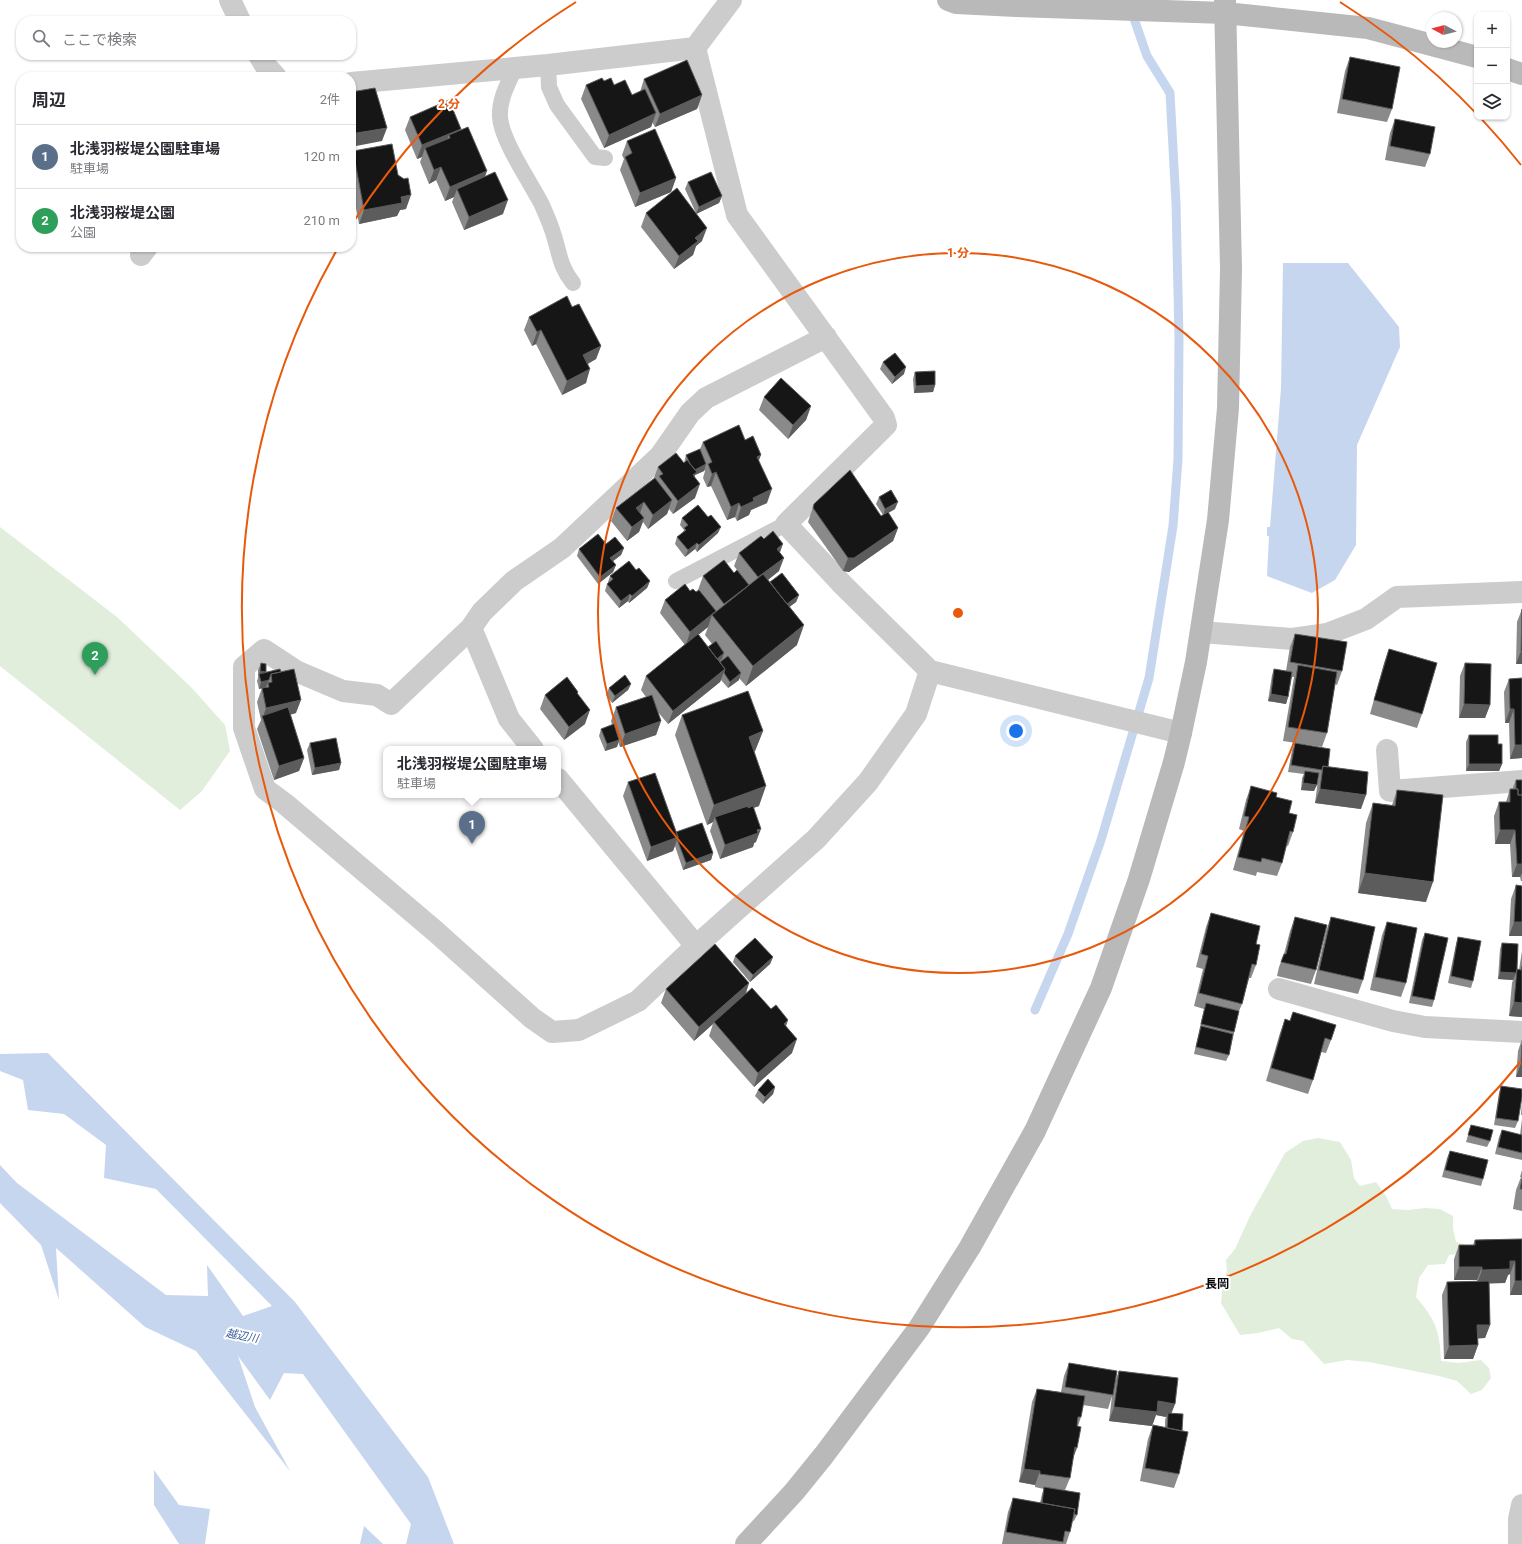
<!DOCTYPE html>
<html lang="ja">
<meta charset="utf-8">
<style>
body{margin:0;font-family:Roboto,"Noto Sans JP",sans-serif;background:#f7f7f7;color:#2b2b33}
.controls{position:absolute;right:12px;top:12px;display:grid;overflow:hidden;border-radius:8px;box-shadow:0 1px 3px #0004}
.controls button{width:36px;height:36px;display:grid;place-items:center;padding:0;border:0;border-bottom:1px solid #e1e1e2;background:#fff;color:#2b2b33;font:20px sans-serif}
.compass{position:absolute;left:1426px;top:12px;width:36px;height:36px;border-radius:50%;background:#fff;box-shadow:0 1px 3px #0004;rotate:277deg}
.you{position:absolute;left:1016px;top:731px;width:14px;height:14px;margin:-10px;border:3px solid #fff;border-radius:50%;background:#1a73e8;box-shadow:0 0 0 6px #1a73e833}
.badge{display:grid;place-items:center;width:26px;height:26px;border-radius:50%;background:#d93025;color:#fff;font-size:13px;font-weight:700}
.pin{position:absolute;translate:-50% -33px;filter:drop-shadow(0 1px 2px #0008)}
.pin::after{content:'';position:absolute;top:21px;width:14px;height:12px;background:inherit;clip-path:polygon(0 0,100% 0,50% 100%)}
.popup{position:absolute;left:383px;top:746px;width:178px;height:52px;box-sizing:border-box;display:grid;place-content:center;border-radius:8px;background:#fff;filter:drop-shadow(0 1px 3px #0005);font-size:13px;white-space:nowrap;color:#7c7c81}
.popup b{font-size:15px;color:#2b2b33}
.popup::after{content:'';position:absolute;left:50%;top:100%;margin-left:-8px;border:8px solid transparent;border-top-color:#fff}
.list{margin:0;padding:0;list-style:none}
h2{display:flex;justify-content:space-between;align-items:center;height:52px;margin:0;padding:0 16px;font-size:17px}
h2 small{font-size:13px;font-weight:400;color:#7c7c81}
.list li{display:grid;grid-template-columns:26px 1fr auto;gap:12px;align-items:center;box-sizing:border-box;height:64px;padding:0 16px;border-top:1px solid #e1e1e2}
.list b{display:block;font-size:15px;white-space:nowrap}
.list p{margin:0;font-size:13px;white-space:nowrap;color:#7c7c81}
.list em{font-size:13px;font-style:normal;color:#7c7c81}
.icon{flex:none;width:22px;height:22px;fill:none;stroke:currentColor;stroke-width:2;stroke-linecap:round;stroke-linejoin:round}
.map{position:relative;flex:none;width:1522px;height:1544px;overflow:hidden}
.search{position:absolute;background:#fff;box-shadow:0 1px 3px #0004;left:16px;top:16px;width:340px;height:44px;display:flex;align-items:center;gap:10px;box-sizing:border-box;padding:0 14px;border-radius:16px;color:#7c7c81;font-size:15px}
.panel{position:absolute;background:#fff;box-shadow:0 1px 3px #0004;left:16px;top:72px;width:340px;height:180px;border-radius:16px}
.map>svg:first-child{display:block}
</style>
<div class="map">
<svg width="1522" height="1544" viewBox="0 0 1522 1544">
<rect width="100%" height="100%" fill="#fff"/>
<path fill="#e1eedc" d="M0,527L117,617L191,687L225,725L230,751L202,791L180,810L0,666Z
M1318,1138L1340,1142L1351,1160L1354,1178L1360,1186L1376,1182L1386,1196L1392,1209L1408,1210L1425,1208L1440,1209L1453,1216V1229L1456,1242L1466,1245V1253L1449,1255L1445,1264L1428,1265L1419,1278L1416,1297C1436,1320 1440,1332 1441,1361L1459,1363L1481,1360L1489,1368L1491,1378L1482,1390L1471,1394L1457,1381L1439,1376L1369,1362L1347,1360L1324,1364L1303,1341L1292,1339L1279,1328L1258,1333L1240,1335L1221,1303L1223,1283L1227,1271L1226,1260L1235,1249L1250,1216L1285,1153L1303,1141Z"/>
<path fill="#c7d6ef" d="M1283,263H1348L1399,327L1400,347L1357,445L1356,545L1335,580L1312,593L1267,576L1269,536H1267V527H1270L1281,388Z
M48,1053L295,1302L428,1477L454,1544H406L411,1524L303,1374L284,1373L270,1400L238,1356L255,1407L290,1471L196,1351L145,1327L56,1248L59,1300L41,1245L0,1203V1165L17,1183L166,1295L208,1296L207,1265L243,1316L272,1306L156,1189L104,1178L106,1145L64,1114L28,1110L23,1080L0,1071V1054Z
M154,1470L179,1505L210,1509L205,1544H179L154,1505Z
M364,1526L383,1544H360Z"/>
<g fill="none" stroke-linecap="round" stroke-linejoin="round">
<path stroke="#c7d6ef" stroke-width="9" d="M1035,1010L1068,934L1101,840L1149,678L1173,526L1178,459L1179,338L1176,203L1170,93L1147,56L1131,10"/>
<path stroke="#ccc" stroke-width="16" d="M548,65L549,87L557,105L595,157L605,158
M515,68C508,84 499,99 500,117C501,140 531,183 542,205C546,214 551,225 554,236C560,255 560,267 573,283
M676,581L786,524"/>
<path stroke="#ccc" stroke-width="22" d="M230,0L240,21
M259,55L265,65L276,77
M351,83L548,65L695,48L731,0
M141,255L147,247
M471,628L391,704L377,695L343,691L296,671L264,650L244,667V728L265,789L284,803L435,931L532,1018L552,1032L579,1030L638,1001L696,946L816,839L868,782L916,714L930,671L843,585L786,524L886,425L884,418L737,215L695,48
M1201,632L1292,639L1327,634L1366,619L1397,597L1522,592
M930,671L1181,733
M533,749L509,719L471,628L482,612L514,581L562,548L660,456L690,413L706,398L826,337
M1387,750L1390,791L1522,781
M558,779L696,946
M1279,989L1393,1021L1425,1027L1522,1032
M1519,1544V1519L1522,1505"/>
<path stroke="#b9b9b9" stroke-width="22" d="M948,0L956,3L1016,6L1225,13L1368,28L1477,57
M1507,69L1522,74
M746,1544L794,1492L824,1455L919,1328L970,1247L1035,1131L1101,988L1139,879L1174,762L1181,733L1196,662L1218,520L1228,408L1231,269L1225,0"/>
</g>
<path fill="#8a8a8a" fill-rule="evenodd" d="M1350,57L1392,109L1387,122L1337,113L1345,71Z
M644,79L702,95L697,109L655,127L652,122L651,127L604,148L581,99L586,85L604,81L614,85L632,95L640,92Z
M410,117L460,131L485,177L503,214L464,230L452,202L454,197L445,201L436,180L429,184L420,162L422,157L417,159L405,130Z
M1395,119L1430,154L1425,167L1385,160L1390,133Z
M627,141L676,178L671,192L635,207L620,170L624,159L622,155Z
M353,151L398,175L406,209L400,210L397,216L359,224L351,182V156Z
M688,182L722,196L719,203L696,214L702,241L696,246L693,255L674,269L641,227L646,213H696L685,189Z
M572,307L601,346L596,359L588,364L586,383L562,395L536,344L532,346L524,330L529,317Z
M883,362L904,374L892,384L880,369Z
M915,372L935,385L933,392L914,393L913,379Z
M764,397L811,406L806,420L788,439L759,410Z
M745,440L759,460L767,503L751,510L749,515L737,521L735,517L727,520L711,486L707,487L703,478L705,471L704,470V471L695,475L694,477L695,498L673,514L669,509L667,514L648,529L643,522L639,532L627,541L611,521L616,508L654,478L658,467L684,463L686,455L700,449L703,442Z
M879,497L895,509L888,513L898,528L893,541L849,572L843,571L808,522L814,504L881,516L883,515L876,504Z
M682,518L718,533L697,552L695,549L685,557L675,544L677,537L683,533L684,530L680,525Z
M764,539L780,552L779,571L768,580L770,582L799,595L796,602L789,607L797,645L746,686L739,678V680L728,688L721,680L720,682L668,724L657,711L661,721L656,735L620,747L618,742L617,747L605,751L599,736L601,729L612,725L611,721L616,707L646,697L641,690L646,676L685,645L660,613L665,600L690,591L696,592L698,590L703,576L734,573L737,570L734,566L739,553ZM708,627L705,635L712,644L708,647L698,635Z
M606,544L624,548L621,555L613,561L616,565L613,572L598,584L577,556L579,549Z
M636,570L650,581L647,588L629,603L628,601L619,608L605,591L607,584L608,583V582L610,576Z
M1522,609V664H1516L1517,622Z
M1295,634L1342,671L1337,685L1335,684L1327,733L1322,747L1283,741L1294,677H1292L1288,697L1286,704L1268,701L1272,675L1274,669L1286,671L1290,647Z
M1389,649L1422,714L1417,728L1370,714L1384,663Z
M261,663L265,672H281L296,713L290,715L304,758L299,771L274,780L257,729L261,720L257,702L262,688L266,687L259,689L257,681L258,678V670Z
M1465,663L1490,705L1485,718H1459L1460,676Z
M1522,678V758L1510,759L1509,723H1505L1504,692L1509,679Z
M631,684L628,690L612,703L606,695L609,688Z
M578,692V694L585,724L564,740L540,709L545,695Z
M682,715L763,731L755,751L754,752L759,806L753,808L756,842L754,843L753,847L720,859L710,831L713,822L707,825L675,735Z
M1469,735L1498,744L1502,764L1499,771H1466V742Z
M310,743L341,763L339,770L312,775L307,750Z
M1295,743L1328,767L1361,809L1315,803L1318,780L1319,777H1318L1314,791L1301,790L1302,778L1304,774L1288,772L1292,750Z
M1516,780H1522V881H1521L1520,877H1512L1510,844H1495L1494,816L1499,802H1506L1510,789H1513V787Z
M628,782L676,832L713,853L711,860L683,870L675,846L673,851L647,861L623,796Z
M1251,786L1276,797L1289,813L1293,832L1288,846L1286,845L1282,863L1277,876L1257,872L1256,876L1233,870L1244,831L1239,829L1246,800Z
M1397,790L1426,902L1358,893L1366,823L1373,803L1392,805Z
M1516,885L1522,936H1509L1511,899Z
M1211,913L1256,944V965L1251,978H1249L1242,1004L1239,1011L1229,1055L1226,1061L1194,1054L1204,1009L1194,1006L1203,969L1196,967L1206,927Z
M1295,917L1316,970L1311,984L1277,976L1279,967L1284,954L1290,931Z
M1331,917L1363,980L1358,994L1314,984L1326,931Z
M1387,922L1406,983L1401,997L1370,990L1382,935Z
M1425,933L1434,1000L1432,1007L1409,1003L1422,940Z
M1458,937L1473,981L1471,988L1448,983L1456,944Z
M1502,943L1517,969L1519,970L1522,951V1017L1509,1016L1512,983L1513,980L1498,979L1500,949Z
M735,956L773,957L770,964L750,982L733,962Z
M749,983L745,995L788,1020L786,1026L792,1053L754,1087L709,1036L713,1024L694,1041L661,1003L666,989Z
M1293,1012L1331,1040L1326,1053L1321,1052L1313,1080L1308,1094L1266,1081L1280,1033L1285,1019L1290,1021Z
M1522,1039V1077H1516L1518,1051Z
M1501,1086L1518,1121L1515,1128L1494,1125L1499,1093Z
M775,1087L773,1094L763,1104L755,1096L758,1090Z
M1522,1102V1115H1521Z
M1522,1119V1160L1495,1154L1499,1137L1502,1130L1520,1135Z
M1471,1125L1490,1141L1487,1147L1466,1142Z
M1450,1151L1483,1179L1481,1186L1442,1177L1447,1158Z
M1522,1170V1211L1513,1209L1516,1190L1521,1177H1520Z
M1522,1239V1295H1510V1274L1508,1275L1505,1283H1489L1490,1325L1485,1338H1478V1345L1473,1359H1444L1442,1295L1447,1282L1477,1281V1280H1454V1259L1459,1245H1473L1475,1240Z
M1069,1363L1115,1381L1119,1371L1175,1404L1171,1413L1182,1431L1179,1474L1174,1488L1140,1481L1148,1439L1153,1425L1165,1428V1420L1166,1417L1156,1415L1152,1426L1109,1421L1112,1396L1108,1409L1083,1405L1081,1417L1078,1426L1070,1478L1065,1490L1077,1515L1074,1521H1072L1070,1532L1066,1544H1002L1008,1512L1013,1498L1040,1503L1042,1494L1044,1489L1035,1487V1485L1019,1482L1032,1402L1037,1389L1061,1392L1064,1376Z"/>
<path fill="#5c5c5c" d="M702,95L697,109L655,127L660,114Z
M656,113L651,127L604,148L609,135Z
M387,128L382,141L351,147V134Z
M461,129L456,142L450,138L449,135L444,147L425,148L422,157L417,159L422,145Z
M441,167L436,180L429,184L434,170Z
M487,171L482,185L457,189L454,197L445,201L450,187Z
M676,178L671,192L635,207L640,193Z
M411,195L406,209L400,210L397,216L359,224L364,210L401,197Z
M722,196L719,203L696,214L699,207Z
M508,200L503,214L464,230L469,217Z
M707,228L702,241L696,246L693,255L674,269L679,256L695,238Z
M541,330L536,344L532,346L537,332Z
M601,346L596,359L578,369L583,355Z
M906,367L904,374L892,384L895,377Z
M590,369L586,383L562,395L567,381Z
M935,385L933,392L914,393L916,386Z
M811,406L806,420L788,439L793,425Z
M761,455L756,468L757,457Z
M706,464L704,471L695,475L692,485L694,471Z
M716,472L711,486L707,487L712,474Z
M700,484L695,498L673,514L678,501Z
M772,489L767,503L751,510L749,515L737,521L741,507L753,498Z
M672,500L667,514L648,529L653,515Z
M644,502L639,516L636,508Z
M898,502L895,509L883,516L885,509Z
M739,503L735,517L727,520L731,507Z
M644,518L639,532L627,541L632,527Z
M721,527L718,533L697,552L699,545Z
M898,528L893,541L849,572L843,571L848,558Z
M697,543L695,549L685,557L688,550Z
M783,544L778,558L777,549Z
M624,548L621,555L608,565L610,558Z
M784,558L779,571L754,591L758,577Z
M616,565L613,572L598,584L600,577Z
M650,581L647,588L629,603L632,596Z
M630,594L628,601L619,608L621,601Z
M799,595L796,602L776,617L779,610Z
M716,611L714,617L712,615L708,627L686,645L690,632Z
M804,625L797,645L746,686L753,666Z
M1521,651H1522V664H1516Z
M724,653L722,659L713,666L716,660Z
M725,669L720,682L668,724L673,711Z
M260,671L266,672L263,679L259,674L258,678Z
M741,673L739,680L728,688L730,682Z
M269,680L266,687L259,689L261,682Z
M631,684L628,690L612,703L615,696Z
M1271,694L1288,697L1286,704L1268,701Z
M301,700L296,713L264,721L263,717L266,708Z
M1464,704L1490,705L1485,718H1459Z
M1510,709H1514L1509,723H1505Z
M590,710L585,724L564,740L569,727Z
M661,721L656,735L620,747L625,734Z
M763,731L755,751L741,757L749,737Z
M619,740L617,747L605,751L607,744Z
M1515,745H1522V758L1510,759Z
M304,758L299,771L274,780L279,766Z
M341,763L339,770L312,775L315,768Z
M1469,764H1502L1499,771H1466Z
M1303,783L1317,785L1314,791L1301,790Z
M766,786L759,806L716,821L715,817L713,822L707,825L714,805Z
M1320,789L1366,795L1361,809L1315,803Z
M761,829L756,842L754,843L753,847L720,859L725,845Z
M1500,830H1515L1510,844H1495Z
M678,837L673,851L647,861L651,847Z
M713,853L711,860L683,870L686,863Z
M1517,864H1522V873L1520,877H1512Z
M1365,873L1433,882L1426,902L1358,893Z
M1514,922H1522V936H1509Z
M773,957L770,964L750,982L753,975Z
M1500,972L1516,973L1513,980L1498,979Z
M749,983L745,996L714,1022L713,1024L694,1041L699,1027Z
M1514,1002L1522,1003V1017L1509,1016Z
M788,1020L783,1033L784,1024Z
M797,1039L792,1053L754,1087L758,1073Z
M1521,1063H1522V1077H1516Z
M775,1087L773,1094L763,1104L765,1097Z
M1510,1261H1515L1510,1274L1508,1275L1505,1283L1477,1284L1482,1270Z
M1459,1267H1482L1477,1280H1454Z
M1515,1281H1522V1295H1510Z
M1477,1325H1490L1485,1338L1472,1339Z
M1478,1345L1473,1359H1444L1449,1346Z
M1158,1401L1175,1404L1170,1417L1168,1413L1166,1417L1156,1415L1152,1426L1109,1421L1114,1407Z
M1075,1447L1077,1448L1072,1461Z
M1024,1469L1040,1471L1035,1485L1019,1482Z"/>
<path fill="#161616" stroke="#5c5c5c" d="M1350,57L1400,67L1392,109L1342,99Z
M687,60L702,95L660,114L644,79Z
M602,78L604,81L611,78L614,85L625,80L632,95L645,89L656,113L609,135L586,85Z
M375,88L387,128L351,134V92Z
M449,100L461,129L422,145L410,117Z
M1395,119L1435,127L1430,154L1390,146Z
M468,127L487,171L450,187L441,167L434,170L425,148L450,138L449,135Z
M655,129L676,178L640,193L625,157L632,153L627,141Z
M392,144L398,175L404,179L408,178L411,195L401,197L402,203L364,210L353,151Z
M495,172L508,200L469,217L457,189Z
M711,172L722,196L699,207L688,182Z
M677,188L707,228L695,238L698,241L679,256L646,213Z
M567,296L572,307L579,304L601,346L583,355L590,369L567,381L541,330L537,332L529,317Z
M895,353L906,367L895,377L883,362Z
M935,371V385L916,386L915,372Z
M781,378L811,406L793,425L764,397Z
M739,425L745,440L753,436L761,455L757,457L772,489L753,498L754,501L741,507L739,503L731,507L716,472L712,474L708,464L712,462L703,442Z
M700,449L706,464L695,470L690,464L686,455Z
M676,453L684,463L687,460L697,472L693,475L700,484L678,501L659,476L663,474L658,467Z
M850,470L881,516L888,512L898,528L854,558H848L813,508L814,504Z
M655,478L672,500L653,515L644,502L636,508L644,518L632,527L616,508Z
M891,490L898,502L885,509L879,497Z
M698,505L708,517L711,515L721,527L699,545L697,543L688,550L677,537L686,530L684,528L688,525L682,518Z
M773,531L783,544L777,549L784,558L758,577L739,553L761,536L764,539Z
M598,534L606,544L615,537L624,548L610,558L616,565L600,577L579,549Z
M724,560L734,573L737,570L749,585L724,604L703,576Z
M629,561L636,570L639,568L650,581L632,596L630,594L621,601L607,584L613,579L610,576Z
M782,573L799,595L787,604L770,582Z
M763,574L804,625L753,666L712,615Z
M685,584L690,591L693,589L696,592L699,590L716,611L690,632L665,600Z
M1522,609V651H1521Z
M698,634L725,669L673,711L646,676Z
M1295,634L1347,642L1342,671L1290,662Z
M716,641L724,653L717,659L708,647Z
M1389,649L1437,663L1422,714L1374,700Z
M728,656L741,673L730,682L724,673L725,669L720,662Z
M261,663L266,664V672L260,671Z
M1465,663L1491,664L1490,705L1464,704Z
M1298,665L1337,672L1327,733L1288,727Z
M280,669L281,672L271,674L269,680L261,682L259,674Z
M294,669L301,700L266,708L262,688L269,687L268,683L272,682L271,674Z
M1274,669L1292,672L1288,697L1271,694Z
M625,675L631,684L615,696L609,688Z
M567,677L578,692L577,693L590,710L569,727L545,695Z
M1522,678V745H1515L1514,709H1510L1509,679Z
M748,691L763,731L749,737L766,786L714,805L682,715Z
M652,695L661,721L625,734L616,707Z
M288,707L304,758L279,766L262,716Z
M614,724L619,740L607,744L601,729Z
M1469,735H1498V744H1502V764H1469Z
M336,738L341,763L315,768L310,743Z
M1295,743L1330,749L1328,767L1323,766L1322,770L1291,765Z
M1323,766L1368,772L1366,795L1320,789Z
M1305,771L1319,773L1317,785L1303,783Z
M655,773L678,837L651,847L628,782Z
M1516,780H1522V795H1518V789H1516Z
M1251,786L1277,793L1276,797L1292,801L1289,813L1297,815L1293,832L1290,831L1282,863L1262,858L1261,862L1238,857L1249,817L1244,816Z
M1510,789H1518V795H1522V864H1517L1515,830H1500L1499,802H1510Z
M1397,790L1443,795L1433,882L1365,873L1373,803L1395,806Z
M748,806V808L753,806L761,829L757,830L758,833L725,845L715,817Z
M702,823L713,853L686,863L677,839L678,837L676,832Z
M1516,885L1522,886V922H1514Z
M1211,913L1260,926L1256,944L1260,945L1256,965L1252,964L1242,1004L1199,993L1208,956L1201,954Z
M1295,917L1327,925L1316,970L1281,962L1284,954H1286Z
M1331,917L1375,927L1363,980L1319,970Z
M1387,922L1417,928L1406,983L1375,977Z
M1425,933L1448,938L1434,1000L1412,996Z
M1458,937L1481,941L1473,981L1451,976Z
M755,938L773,957L753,975L735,956Z
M1502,943L1518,944L1517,969L1516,973L1500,972Z
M715,944L749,983L699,1027L666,989Z
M1522,966V1003L1514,1002L1517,969L1521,970Z
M752,988L771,1009L776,1005L788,1020L784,1024L797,1039L758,1073L714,1022Z
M1206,1003L1239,1011L1234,1032L1201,1024Z
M1293,1012L1336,1025L1331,1040L1325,1038L1313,1080L1271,1068L1285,1019L1290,1021Z
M1201,1026L1233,1034L1229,1055L1196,1047Z
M1522,1045V1063H1521Z
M768,1079L775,1087L765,1097L758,1090Z
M1501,1086L1522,1089V1097L1518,1121L1496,1118Z
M1471,1125L1493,1130L1490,1141L1468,1135Z
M1502,1130L1522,1135V1153L1498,1147Z
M1450,1151L1488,1160L1483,1179L1445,1170Z
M1522,1179V1189H1520Z
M1522,1239V1281H1515V1261H1510V1269L1482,1270V1267H1459V1245H1475V1240Z
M1489,1281L1490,1325H1477L1478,1345L1449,1346L1447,1282Z
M1069,1363L1117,1371L1113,1395L1065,1387Z
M1119,1371L1178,1378L1175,1404L1158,1401L1157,1412L1114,1407Z
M1037,1389L1085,1396L1081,1417H1078L1077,1426L1081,1427L1077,1448L1075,1447L1070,1478L1040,1474V1471L1024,1469Z
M1168,1413L1183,1414L1182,1431L1167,1428Z
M1153,1425L1188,1432L1179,1474L1145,1468Z
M1044,1487L1080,1493L1077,1515L1074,1514L1075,1509L1042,1503Z
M1013,1498L1075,1509L1070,1532L1065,1531L1063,1542L1006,1532Z"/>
<g fill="none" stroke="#e8590c" stroke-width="2">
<circle cx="958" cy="613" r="360"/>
<path d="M1521 1061A720 720 0 0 1 338 248M354 221A720 720 0 0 1 576 2M1340 2A720 720 0 0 1 1521 165"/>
</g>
<g text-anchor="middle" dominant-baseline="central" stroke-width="4" stroke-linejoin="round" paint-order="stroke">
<g font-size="11" font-style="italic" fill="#365b99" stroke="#fff">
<text transform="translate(242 1336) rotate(10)">越辺川</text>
</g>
<g font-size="12" font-weight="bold" fill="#000" stroke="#fff">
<text x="1217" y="1284">長岡</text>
</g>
</g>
<circle cx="958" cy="613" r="6" fill="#e8590c" stroke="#fff" stroke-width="2"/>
<g font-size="12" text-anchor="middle" font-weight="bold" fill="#e8590c" stroke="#fff" stroke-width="4" stroke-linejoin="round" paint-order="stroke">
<text x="449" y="108">2 分</text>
<text x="958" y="257">1 分</text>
</g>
</svg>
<div class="controls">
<button>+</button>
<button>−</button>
<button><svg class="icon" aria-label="layers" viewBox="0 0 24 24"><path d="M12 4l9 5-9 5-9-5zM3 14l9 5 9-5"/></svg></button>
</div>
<svg class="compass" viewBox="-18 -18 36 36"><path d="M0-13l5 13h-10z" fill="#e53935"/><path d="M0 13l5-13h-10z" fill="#7c7c81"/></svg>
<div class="you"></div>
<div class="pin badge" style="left:472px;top:844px;background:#5c6f8a">1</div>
<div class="popup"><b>北浅羽桜堤公園駐車場</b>駐車場</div>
<div class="pin badge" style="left:95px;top:675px;background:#2e9e5b">2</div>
<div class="search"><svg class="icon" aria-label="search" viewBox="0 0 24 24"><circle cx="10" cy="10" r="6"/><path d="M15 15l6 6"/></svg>ここで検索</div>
<section class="panel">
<h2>周辺<small>2件</small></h2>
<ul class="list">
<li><span class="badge" style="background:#5c6f8a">1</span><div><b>北浅羽桜堤公園駐車場</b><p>駐車場</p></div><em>120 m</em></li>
<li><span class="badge" style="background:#2e9e5b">2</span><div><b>北浅羽桜堤公園</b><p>公園</p></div><em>210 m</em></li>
</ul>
</section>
</div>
